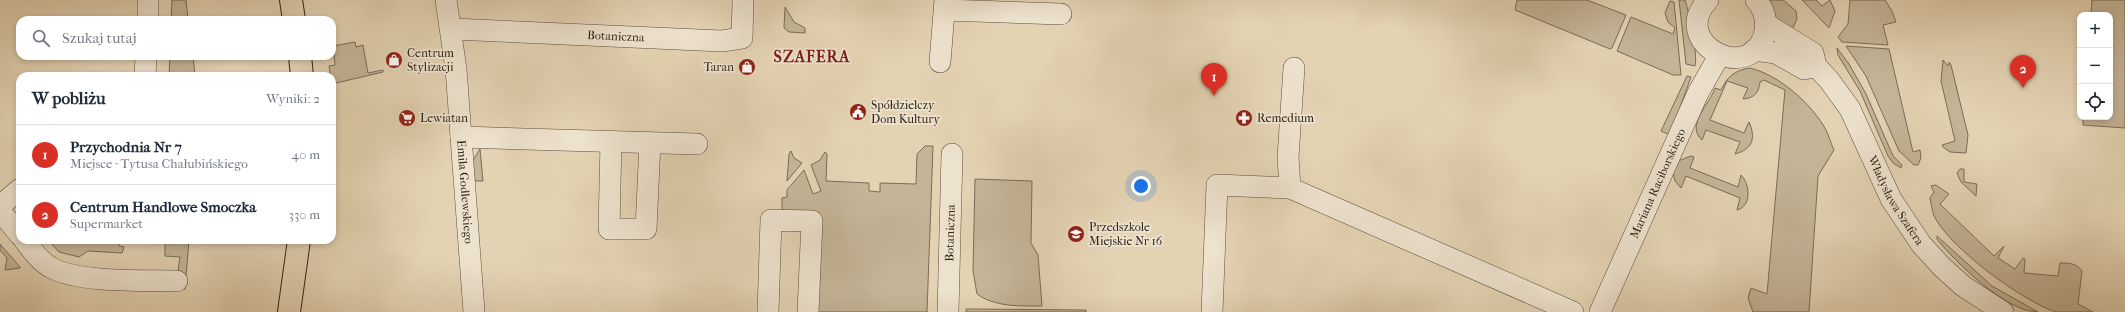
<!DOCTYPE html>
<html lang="pl">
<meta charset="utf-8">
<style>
body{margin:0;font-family:"IM FELL French Canon",serif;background:#f6f6f7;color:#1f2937}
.controls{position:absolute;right:12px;top:12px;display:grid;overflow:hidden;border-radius:8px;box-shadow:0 2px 6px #0003}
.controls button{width:36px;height:36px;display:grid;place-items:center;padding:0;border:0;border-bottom:1px solid #e0e1e3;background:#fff;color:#1f2937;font:20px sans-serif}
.you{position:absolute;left:1141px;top:186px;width:14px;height:14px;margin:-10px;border:3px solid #fff;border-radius:50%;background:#1a73e8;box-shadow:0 0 0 6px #1a73e833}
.badge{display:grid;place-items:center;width:26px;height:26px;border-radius:50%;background:#d93025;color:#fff;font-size:13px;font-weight:700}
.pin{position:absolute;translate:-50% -33px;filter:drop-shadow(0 1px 2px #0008)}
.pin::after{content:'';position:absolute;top:21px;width:14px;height:12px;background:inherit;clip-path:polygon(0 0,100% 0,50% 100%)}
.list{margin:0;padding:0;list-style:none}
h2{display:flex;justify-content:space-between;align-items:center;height:52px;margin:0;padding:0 16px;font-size:17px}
h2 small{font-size:13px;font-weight:400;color:#747a83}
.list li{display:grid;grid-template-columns:26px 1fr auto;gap:12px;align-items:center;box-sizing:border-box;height:60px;padding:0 16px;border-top:1px solid #e0e1e3}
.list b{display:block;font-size:15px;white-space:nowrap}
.list p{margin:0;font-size:13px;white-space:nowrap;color:#747a83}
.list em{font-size:13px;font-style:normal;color:#747a83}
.icon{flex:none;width:22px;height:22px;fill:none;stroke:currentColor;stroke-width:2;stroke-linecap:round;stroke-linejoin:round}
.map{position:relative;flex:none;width:2125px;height:312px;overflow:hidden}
.search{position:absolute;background:#fff;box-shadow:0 2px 6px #0003;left:16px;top:16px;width:320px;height:44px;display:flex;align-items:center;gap:10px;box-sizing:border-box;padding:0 14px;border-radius:12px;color:#747a83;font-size:15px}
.panel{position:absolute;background:#fff;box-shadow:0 2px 6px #0003;left:16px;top:72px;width:320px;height:172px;border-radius:12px}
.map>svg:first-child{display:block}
</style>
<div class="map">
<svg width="2125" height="312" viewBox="0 0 2125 312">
<rect width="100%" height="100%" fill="#e4d3b3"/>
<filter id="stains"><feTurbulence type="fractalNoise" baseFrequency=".005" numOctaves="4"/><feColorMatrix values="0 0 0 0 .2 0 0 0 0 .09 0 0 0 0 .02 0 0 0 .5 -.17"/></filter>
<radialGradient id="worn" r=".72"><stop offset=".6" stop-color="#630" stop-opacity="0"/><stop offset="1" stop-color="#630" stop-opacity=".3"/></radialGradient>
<path fill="#c5b598" stroke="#7a6c57" d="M172,0H186L188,20H171Z
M1517,0H1587L1626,15L1612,48L1610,49L1515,10Z
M1679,0H1685C1689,11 1698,55 1695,66L1686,64Z
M1768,0H1783L1796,11L1797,19L1791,32L1777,20Z
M1802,0H1816L1822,6L1830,0L1835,11L1829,28Z
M1850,0H1885L1892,11L1896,22L1883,25L1888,45L1842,42L1838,37L1848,24Z
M2092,0H2125V128L2083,125V117H2110V15H2091Z
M1670,1L1674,2L1681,75H1673L1617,51L1631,17L1673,34L1675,28L1668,22L1665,13Z
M785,7L794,22L805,28V33L789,32L784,28Z
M355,42L356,47L363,45L368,73L383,70V72L332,84L329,66L335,65L333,46Z
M1846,46L1889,49L1913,152L1920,150L1921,158L1918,165H1914L1899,151L1866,76Z
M1837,48L1849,64L1866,94L1893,156L1902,165L1901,168L1893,163L1888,156L1860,91L1838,55Z
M170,56H193L195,76H169Z
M1943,60L1947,65H1949V62L1951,65L1968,135L1966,153L1950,152L1943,147L1942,145L1955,141L1941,81Z
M1750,68C1779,75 1812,104 1826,130C1829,136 1831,144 1834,150L1818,176L1809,312H1753L1748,298L1751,288L1767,294L1785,90L1764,80L1760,82C1759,92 1755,98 1743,99L1748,88L1727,81L1710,120L1744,133L1749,122C1756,138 1753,149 1735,154L1740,142L1706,130L1702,140C1685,125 1710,104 1715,88L1721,90C1727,77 1735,70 1750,68Z
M1687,76L1691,77L1670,135L1661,131Z
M925,146H933L927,312H815L818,215L782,214V198L787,197V190L804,170L813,194L821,191L811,165L820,160L825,152L827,154L826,181L869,183V191L880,192V183L916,184L917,154Z
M480,149L483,181H475L472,162Z
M791,151L794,158L802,163L787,181L789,154Z
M1691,156L1694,157L1690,168L1738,187L1741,175C1750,184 1752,206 1737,210L1740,198L1686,176L1681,188L1675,181L1673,172L1678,161Z
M1960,169H1964V182L1977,184L1976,196L1961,182L1957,173Z
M975,179L1032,181L1031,243L1038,255L1042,306C1019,306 995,307 977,294L973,271Z
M1936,185L1949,194L1940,204L1994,256L2004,246L1998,258L2015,269L2023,258L2025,259L2024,273L2058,276L2060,263C2068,263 2077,263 2082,271L2078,304L2093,312C2082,312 2067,312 2056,312C2022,301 1950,248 1934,216C1932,210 1931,203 1930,198L1934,192L1931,186Z
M1937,236L1992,286L2038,312C2007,312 1957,264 1937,239Z
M48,240H119V246L124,247L122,253L88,251L79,257L59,252Z
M165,240H189L185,289H181L178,271L180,257L165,256Z
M0,244L20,267V268L5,270L7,258L0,250Z
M966,309L1086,310V312H966Z"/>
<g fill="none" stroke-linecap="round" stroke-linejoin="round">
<g stroke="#5c4f3d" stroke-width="22">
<g id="minor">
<path id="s1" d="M446,0L456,69L474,312"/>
<path d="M1708,0C1667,44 1754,87 1765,31C1767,19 1764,9 1756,0"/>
<path d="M945,10L1061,14"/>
<path d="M148,20V0"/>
<path id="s2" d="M1766,24L1813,53L1816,66L1829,80L1850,109L1891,199L1921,244L1942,267L1963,286L2003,312"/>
<path id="s3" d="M452,29L722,41L742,38L743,0"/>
<path d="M1754,50L1776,53L1804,69L1816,66"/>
<path d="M940,62L945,0"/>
<path d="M1294,68L1288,157L1290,188L1573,312"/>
<path d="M145,76L146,56"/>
<path d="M461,137L697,144"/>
<path d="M611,142L609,229H646L650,143"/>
<path d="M0,206L20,189"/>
<path d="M0,211L20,235"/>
<path d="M24,240C32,250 40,262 52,268C79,283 145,280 177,281"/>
<path d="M768,312L771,220L812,221L808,312"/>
<path id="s4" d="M948,312L952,154"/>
<path d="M1212,312L1217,185L1290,188"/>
<path id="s5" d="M1600,312L1698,93L1719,56"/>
</g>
</g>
<g stroke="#2e2316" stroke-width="24">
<path id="major" d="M291,0L294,20
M300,56L302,76
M289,312L299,240"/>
</g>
<use href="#minor" stroke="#ede2ce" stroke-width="21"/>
<use href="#major" stroke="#e4d3b3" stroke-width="22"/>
</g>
<defs>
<g id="shop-disc" transform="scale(0.9)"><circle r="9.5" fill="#8f2418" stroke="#ede2ce"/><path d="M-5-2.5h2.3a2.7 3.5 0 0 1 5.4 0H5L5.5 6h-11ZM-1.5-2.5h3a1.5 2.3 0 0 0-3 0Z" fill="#fff"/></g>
<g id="civic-disc" transform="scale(0.9)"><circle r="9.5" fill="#8f2418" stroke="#ede2ce"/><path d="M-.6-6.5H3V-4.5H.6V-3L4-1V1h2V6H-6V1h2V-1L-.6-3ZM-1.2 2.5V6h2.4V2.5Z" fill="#fff"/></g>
<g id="supermarket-disc" transform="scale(0.9)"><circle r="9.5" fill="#8f2418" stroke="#ede2ce"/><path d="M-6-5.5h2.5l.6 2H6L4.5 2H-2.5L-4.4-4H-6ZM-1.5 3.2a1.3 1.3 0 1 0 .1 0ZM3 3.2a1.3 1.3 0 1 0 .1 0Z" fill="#fff"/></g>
<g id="pharmacy-disc" transform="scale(0.9)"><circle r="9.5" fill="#8f2418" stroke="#ede2ce"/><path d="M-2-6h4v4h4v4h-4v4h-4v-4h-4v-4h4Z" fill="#fff"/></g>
<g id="school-disc" transform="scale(0.9)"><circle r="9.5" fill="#8f2418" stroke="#ede2ce"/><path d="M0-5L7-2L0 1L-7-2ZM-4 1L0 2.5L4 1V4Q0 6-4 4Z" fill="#fff"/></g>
</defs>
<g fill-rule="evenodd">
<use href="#shop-disc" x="394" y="60"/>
<use href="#shop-disc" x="747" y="67"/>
<use href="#civic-disc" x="858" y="112"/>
<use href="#supermarket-disc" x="407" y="118"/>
<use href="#pharmacy-disc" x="1244" y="118"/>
<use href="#school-disc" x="1076" y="234"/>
</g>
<g text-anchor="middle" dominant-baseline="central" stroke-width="3.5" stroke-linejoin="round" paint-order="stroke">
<g font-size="12" fill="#2e2316" stroke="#ede2ce">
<text stroke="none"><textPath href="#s3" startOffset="164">Botaniczna</textPath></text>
<text stroke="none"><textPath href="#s5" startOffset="141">Mariana Raciborskiego</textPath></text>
<text stroke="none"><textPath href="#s1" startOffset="193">Emila Godlewskiego</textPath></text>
<text stroke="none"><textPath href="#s2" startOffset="226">Władysława Szafera</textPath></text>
<text stroke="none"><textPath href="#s4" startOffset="79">Botaniczna</textPath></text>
</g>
<g font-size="12" fill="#2e2316" stroke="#ede2ce" text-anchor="start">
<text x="407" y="53">Centrum<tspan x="407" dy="14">Stylizacji</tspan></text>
<text x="734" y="67" text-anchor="end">Taran</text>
<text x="871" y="105">Spółdzielczy<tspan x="871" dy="14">Dom Kultury</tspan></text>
<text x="420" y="118">Lewiatan</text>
<text x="1257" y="118">Remedium</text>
<text x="1089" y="227">Przedszkole<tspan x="1089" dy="14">Miejskie Nr 16</tspan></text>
</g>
<g font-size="16" font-weight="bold" letter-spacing="1" fill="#7a1f14" stroke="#ede2ce">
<text x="812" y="56">SZAFERA</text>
</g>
</g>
<rect width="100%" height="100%" filter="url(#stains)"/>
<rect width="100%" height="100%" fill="url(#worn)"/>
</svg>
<div class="controls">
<button>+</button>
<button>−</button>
<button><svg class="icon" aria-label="locate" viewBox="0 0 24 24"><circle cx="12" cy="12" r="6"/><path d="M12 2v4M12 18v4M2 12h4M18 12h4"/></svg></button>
</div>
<div class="you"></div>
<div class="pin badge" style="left:1214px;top:96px">1</div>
<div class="pin badge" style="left:2023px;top:88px">2</div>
<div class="search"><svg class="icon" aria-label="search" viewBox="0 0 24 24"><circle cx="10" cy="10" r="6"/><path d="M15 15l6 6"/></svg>Szukaj tutaj</div>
<section class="panel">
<h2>W pobliżu<small>Wyniki: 2</small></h2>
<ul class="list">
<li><span class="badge">1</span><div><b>Przychodnia Nr 7</b><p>Miejsce · Tytusa Chałubińskiego</p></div><em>40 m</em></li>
<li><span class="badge">2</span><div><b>Centrum Handlowe Smoczka</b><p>Supermarket</p></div><em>330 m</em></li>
</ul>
</section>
</div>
